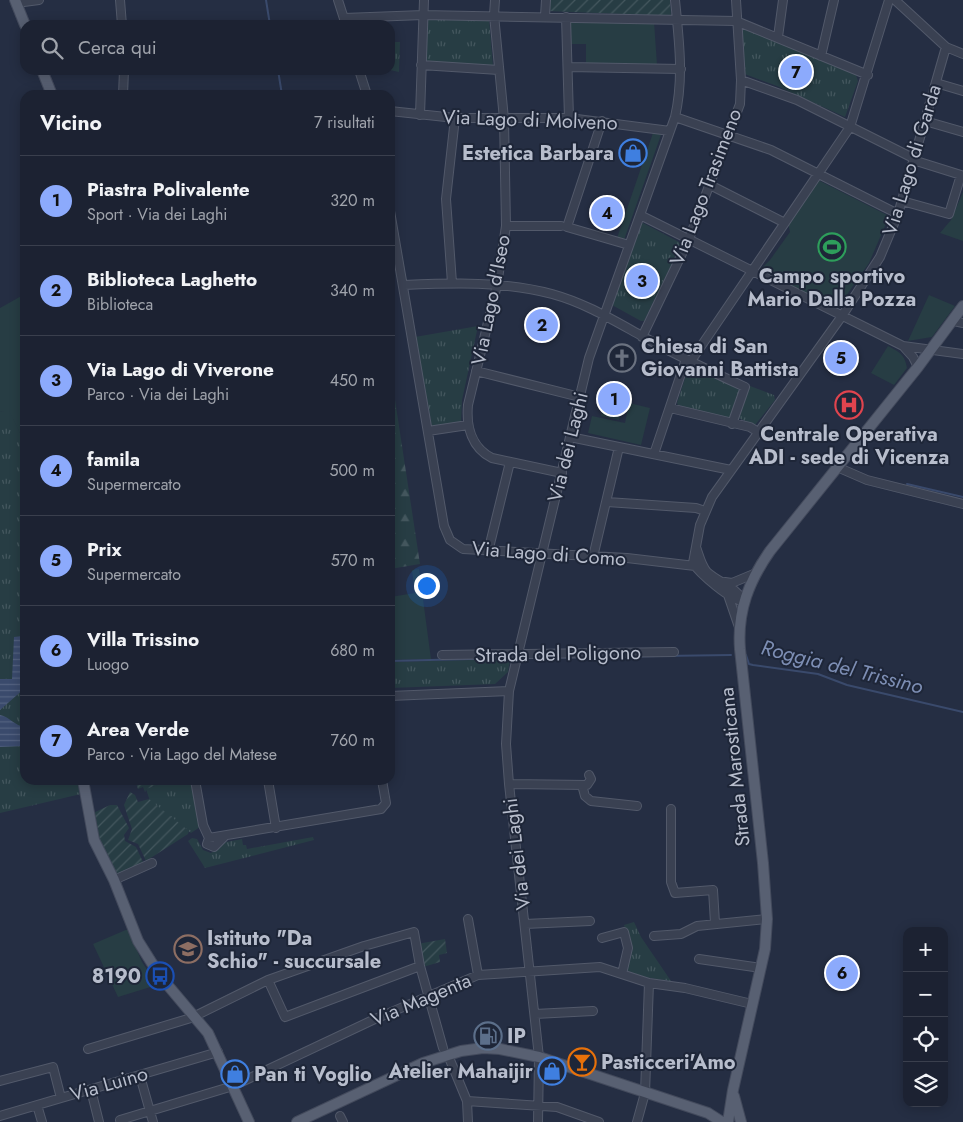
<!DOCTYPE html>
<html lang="it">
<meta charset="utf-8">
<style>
body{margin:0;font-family:Jost,sans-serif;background:#292f3e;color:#f1f3f6}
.controls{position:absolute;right:15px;bottom:15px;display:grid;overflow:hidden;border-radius:10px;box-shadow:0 2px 12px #0003}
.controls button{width:45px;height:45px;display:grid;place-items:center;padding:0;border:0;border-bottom:1px solid #3a3f4d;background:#1c2232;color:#f1f3f6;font:25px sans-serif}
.you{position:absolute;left:426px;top:585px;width:18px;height:18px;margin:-12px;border:4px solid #fff;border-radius:50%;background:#1a73e8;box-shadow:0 0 0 8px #1a73e833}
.badge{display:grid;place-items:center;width:32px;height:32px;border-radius:50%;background:#8caafc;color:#111;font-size:16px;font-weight:700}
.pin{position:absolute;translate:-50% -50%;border:2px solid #fff;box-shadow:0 1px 5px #0006}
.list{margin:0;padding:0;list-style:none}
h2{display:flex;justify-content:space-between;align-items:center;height:65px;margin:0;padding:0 20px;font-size:21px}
h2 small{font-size:16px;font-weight:400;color:#a0a4ac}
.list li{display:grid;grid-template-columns:32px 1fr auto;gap:15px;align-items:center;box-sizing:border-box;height:90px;padding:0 20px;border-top:1px solid #3a3f4d}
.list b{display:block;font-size:19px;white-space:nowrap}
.list p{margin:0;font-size:16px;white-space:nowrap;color:#a0a4ac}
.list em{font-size:16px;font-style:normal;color:#a0a4ac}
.icon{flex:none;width:28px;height:28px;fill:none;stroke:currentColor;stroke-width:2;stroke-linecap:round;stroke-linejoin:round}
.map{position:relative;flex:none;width:963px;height:1122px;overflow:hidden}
.search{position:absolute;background:#1c2232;box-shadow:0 2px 12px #0003;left:20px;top:20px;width:375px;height:55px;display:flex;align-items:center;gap:12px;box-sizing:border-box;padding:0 18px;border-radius:15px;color:#a0a4ac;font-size:19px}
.panel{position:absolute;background:#1c2232;box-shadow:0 2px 12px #0003;left:20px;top:90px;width:375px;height:695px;border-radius:15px}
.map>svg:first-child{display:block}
</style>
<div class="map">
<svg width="963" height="1122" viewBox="0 0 963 1122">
<defs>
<pattern id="forest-firs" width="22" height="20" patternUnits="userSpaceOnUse" patternTransform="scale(1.25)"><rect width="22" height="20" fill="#273d44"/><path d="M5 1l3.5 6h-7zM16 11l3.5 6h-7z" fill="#44575e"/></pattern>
<pattern id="park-tufts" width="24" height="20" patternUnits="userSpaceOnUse" patternTransform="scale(1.25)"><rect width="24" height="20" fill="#273d44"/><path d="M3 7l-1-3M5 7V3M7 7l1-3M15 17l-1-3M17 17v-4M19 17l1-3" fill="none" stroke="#44575e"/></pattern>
<pattern id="garden-furrows" width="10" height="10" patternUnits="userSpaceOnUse" patternTransform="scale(1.25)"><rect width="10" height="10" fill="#273d44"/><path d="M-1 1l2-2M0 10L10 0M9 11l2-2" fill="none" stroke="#44575e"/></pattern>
<pattern id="water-rules" width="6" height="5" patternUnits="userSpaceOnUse" patternTransform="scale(1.25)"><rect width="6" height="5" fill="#3a4a6c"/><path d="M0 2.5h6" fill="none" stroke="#546280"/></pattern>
</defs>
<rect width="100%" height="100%" fill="#252e43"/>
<path fill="#273d44" d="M569,20L654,21L657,65L586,64V44H569Z
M654,130L662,132L624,240L617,238Z
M817,181H820L887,215L888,219L869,263L837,309L759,271L770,260L790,232L788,223Z
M963,192V241L940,233L951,220Z
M25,294V444L9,411L0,412V308Z
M929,295L955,306L932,337L908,341Z
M888,346C900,352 905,355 907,368L894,385L871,373Z
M603,387L628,393L625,407L600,401Z
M629,403L650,408L641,445L588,433L592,416L625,423Z
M603,406L621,410L619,420L601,416Z
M419,569L431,659L390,660V597L415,593L412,570Z
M128,929L142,962L157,985L118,997L93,944Z"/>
<path fill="url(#forest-firs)" d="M390,367L420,564L390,569Z"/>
<path fill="url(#park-tufts)" d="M426,17L489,19L493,66L425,63Z
M741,26L856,75L858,81L845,117L777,86L742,73Z
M390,42H400L399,72L390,70Z
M643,223L679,242L681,245L644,321H641L612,305L640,224Z
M478,326L462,400L461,424L432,427L415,337Z
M692,364L738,388L740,393L731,419L678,405L677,403L689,366Z
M750,386L774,395L775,400L755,425L738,418Z
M9,410L25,444V780H78L81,794L0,813V412Z
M510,659L508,672L495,684L390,688V662Z
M173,780H191L200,827L191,833L150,801L146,789Z
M313,837L314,840L205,868L188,841L192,838L197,839L203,850L211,853L226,842L242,839L243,845H246L247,849Z
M634,922L641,937L671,981L643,977L626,970L631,946L624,925Z"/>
<path fill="url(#garden-furrows)" d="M547,0H670L671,16L547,11Z
M135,780H173L146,789L145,792L143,787L138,789Z
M130,792L135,795L138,802L149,799L189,831L188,834L146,861L138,844L128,840L132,829L124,805Z
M110,805H117L129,828L124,835L125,841L136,847L143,862L116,876L98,840L91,814Z
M445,939L447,953L439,955L440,962L423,967L417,944Z"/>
<path fill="url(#water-rules)" d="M22,636L25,653V688L0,710V679H12L14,637Z
M0,715C10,717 15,726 25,727V746L0,747Z"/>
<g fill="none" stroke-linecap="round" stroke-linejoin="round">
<path stroke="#3a4a6c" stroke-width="2" d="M266,0L270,25
M278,70L282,95
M907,484L963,497
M746,655L749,664L753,665L818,674L847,685L963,712
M523,658L731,655
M390,661L509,658"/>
<g stroke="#52596a" stroke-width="10">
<path id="minor" d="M120,0L122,25
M338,0L346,25
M495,0L494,15L504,119L506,226L497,285L468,405C466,427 472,448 492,458L562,473
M895,0L946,47L963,54
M16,3L39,0
M545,16L546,0
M566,17L569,118
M344,18L423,15L736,21L868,75
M778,37L783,0
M821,56L834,0
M421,65L499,70
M568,67L681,69
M359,70L367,95
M741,80L797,100L913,158
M936,83L963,91
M123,95L124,70
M390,111L455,118H569L670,131
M420,115L424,0
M675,117L771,150L898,214
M602,121L567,227L629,245
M925,121L963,132
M710,185L785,223
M902,201L949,214L961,175L913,160
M390,211L444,526L450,540L463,549L627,558L695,566L701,562
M640,215L903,346L963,354
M506,226H561
M452,283L446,199L455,118
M404,285C453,283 504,281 552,294C585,303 613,320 642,336C675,355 710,371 745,387L732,424
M954,321L963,323
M642,337L689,239L740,104L741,80L736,0
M903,346L913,357L918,367
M691,361L850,127L889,0
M476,371L580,397
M670,408L750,427L758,432
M428,431L468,425
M570,437L731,470
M654,454L686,359
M837,467L867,480L963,504
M607,502L696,508L705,511
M696,547C699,555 701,565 707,572C719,583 735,586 744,601
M488,552L510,462
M593,557L619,447
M725,582L732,583L756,573
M728,595L739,627
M744,601C732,602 699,573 693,563L700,525L712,497L842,316L880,257L898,214L946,47
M442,655L674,652
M390,696L509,691
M195,780L203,825L209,838L207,844L214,847L224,837
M268,780L276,828
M509,784L587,785L591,779L589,775
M582,785L585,796L591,801L637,806
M671,809V882L675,893L713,890L715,923
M209,838L381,809L386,803L382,780
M114,880L152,863
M468,919L478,975
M525,924L590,921
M654,936L681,934L697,926L767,919
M602,938L624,932L628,948L622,974
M699,959L761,968
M268,980L285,1017L420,966
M535,1014L593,1011
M88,1049L191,1018L268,980L364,946L414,932L420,966L443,1048
M450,1060L467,1101L468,1122
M140,1076L153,1122
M0,1081L53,1067L61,1098
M91,1090L99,1122
M467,1101L557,1107L599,1122
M37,1105L42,1122
M0,1116L218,1052
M340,1116L343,1122
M120,1120L233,1086L375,1019L478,975L600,967L649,983L685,988L752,1004
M538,1122L539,1057L509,784L506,744L509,691L589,358L675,117C684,78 679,40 675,0
M637,1122L645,1093L649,983"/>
</g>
<g stroke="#434a5c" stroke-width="12">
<path id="major" d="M15,0L25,25
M42,70L52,95
M83,780L94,840L114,880L138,941L160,976L208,1033L249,1122
M734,1096L741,1122
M297,1122L423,1063L461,1051L483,1048L500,1049L539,1057L708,1113L722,1122
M728,1122L733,1090L765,949L767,919L763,863L740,649C737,611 749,581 770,551L918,367L963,306"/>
</g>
<use href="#minor" stroke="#3a4152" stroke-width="8"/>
<use href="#major" stroke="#586072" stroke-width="10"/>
</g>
<defs>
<g id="shop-ring" transform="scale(1.4375)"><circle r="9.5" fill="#1e2638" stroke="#3f7fe0" stroke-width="1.5"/><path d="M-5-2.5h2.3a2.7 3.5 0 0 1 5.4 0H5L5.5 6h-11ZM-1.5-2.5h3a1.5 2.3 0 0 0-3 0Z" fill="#3f7fe0"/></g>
<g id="stadium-ring" transform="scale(1.4375)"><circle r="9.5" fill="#1e2638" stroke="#2e9e5b" stroke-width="1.5"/><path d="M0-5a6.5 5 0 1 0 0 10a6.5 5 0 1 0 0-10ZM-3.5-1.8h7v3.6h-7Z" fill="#2e9e5b"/></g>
<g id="church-ring" transform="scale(1.4375)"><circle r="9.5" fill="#1e2638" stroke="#6b7280" stroke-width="1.5"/><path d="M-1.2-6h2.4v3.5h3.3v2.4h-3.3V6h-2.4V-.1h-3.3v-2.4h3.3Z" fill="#6b7280"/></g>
<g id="hospital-ring" transform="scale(1.4375)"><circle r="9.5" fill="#1e2638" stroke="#e0444e" stroke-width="1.5"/><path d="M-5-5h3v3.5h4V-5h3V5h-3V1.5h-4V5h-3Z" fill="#e0444e"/></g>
<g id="school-ring" transform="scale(1.4375)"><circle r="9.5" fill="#1e2638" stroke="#8d6e63" stroke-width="1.5"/><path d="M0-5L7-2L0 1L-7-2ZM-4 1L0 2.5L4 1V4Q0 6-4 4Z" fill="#8d6e63"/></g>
<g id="bus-ring" transform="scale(1.4375)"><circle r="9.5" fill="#1e2638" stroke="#1a4fb4" stroke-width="1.5"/><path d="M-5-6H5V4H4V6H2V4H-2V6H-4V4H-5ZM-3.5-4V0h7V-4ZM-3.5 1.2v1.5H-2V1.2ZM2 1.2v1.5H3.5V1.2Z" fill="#1a4fb4"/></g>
<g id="fuel-ring" transform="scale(1.4375)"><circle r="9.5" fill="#1e2638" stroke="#5c6f8a" stroke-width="1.5"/><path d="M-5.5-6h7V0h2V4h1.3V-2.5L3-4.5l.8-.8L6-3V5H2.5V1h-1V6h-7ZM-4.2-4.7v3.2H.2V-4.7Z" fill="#5c6f8a"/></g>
<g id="bar-ring" transform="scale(1.4375)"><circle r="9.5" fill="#1e2638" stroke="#e8710a" stroke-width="1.5"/><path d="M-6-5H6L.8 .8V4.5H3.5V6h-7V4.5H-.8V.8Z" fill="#e8710a"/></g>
</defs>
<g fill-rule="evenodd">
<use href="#shop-ring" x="633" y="153"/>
<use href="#stadium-ring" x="832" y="247"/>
<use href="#church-ring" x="622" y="358"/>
<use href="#hospital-ring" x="849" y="405"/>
<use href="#school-ring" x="188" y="949"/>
<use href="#bus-ring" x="160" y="976"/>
<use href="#fuel-ring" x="488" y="1036"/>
<use href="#bar-ring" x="582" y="1062"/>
<use href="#shop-ring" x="552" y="1071"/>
<use href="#shop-ring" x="235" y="1074"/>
</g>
<g text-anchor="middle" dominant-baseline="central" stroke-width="4" stroke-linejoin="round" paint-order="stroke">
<g font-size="20" fill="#b7bdcc" stroke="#1e2638">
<text transform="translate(530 120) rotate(2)">Via Lago di Molveno</text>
<text transform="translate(912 160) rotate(-73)">Via Lago di Garda</text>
<text transform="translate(706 187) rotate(-69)">Via Lago Trasimeno</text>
<text transform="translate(491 300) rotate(-79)">Via Lago d'Iseo</text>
<text transform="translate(568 447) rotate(-76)">Via dei Laghi</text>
<text transform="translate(549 554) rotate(4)">Via Lago di Como</text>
<text transform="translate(558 654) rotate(-1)">Strada del Poligono</text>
<text transform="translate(735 767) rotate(-96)">Strada Marosticana</text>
<text transform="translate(517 854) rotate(-97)">Via dei Laghi</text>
<text transform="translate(421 1000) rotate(-23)">Via Magenta</text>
<text transform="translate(109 1084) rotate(-16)">Via Luino</text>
</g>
<g font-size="20" font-weight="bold" fill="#b7bdcc" stroke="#1e2638" text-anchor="start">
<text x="614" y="153" text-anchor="end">Estetica Barbara</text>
<text x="832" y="276" text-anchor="middle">Campo sportivo<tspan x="832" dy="23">Mario Dalla Pozza</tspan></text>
<text x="641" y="346">Chiesa di San<tspan x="641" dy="23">Giovanni Battista</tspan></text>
<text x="849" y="434" text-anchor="middle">Centrale Operativa<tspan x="849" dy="23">ADI - sede di Vicenza</tspan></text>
<text x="207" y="938">Istituto "Da<tspan x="207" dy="23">Schio" - succursale</tspan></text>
<text x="141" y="976" text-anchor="end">8190</text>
<text x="507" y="1036">IP</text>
<text x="601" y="1062">Pasticceri'Amo</text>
<text x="533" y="1071" text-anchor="end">Atelier Mahaijir</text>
<text x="254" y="1074">Pan ti Voglio</text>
</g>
<g font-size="21" font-style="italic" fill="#7d8eb4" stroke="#1e2638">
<text transform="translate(842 667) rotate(14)">Roggia del Trissino</text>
</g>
</g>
</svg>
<div class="controls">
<button>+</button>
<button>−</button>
<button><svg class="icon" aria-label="locate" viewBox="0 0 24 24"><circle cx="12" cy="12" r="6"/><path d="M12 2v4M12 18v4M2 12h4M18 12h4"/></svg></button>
<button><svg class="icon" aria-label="layers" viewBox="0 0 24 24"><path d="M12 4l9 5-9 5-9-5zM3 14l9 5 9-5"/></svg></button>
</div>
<div class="you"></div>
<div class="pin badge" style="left:614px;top:399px">1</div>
<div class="pin badge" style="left:542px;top:325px">2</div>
<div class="pin badge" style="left:642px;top:281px">3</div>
<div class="pin badge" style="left:607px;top:213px">4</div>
<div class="pin badge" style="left:841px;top:358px">5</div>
<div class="pin badge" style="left:842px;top:973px">6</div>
<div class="pin badge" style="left:796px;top:72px">7</div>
<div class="search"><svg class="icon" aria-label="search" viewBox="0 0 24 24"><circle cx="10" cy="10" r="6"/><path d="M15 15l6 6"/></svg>Cerca qui</div>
<section class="panel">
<h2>Vicino<small>7 risultati</small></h2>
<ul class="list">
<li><span class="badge">1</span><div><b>Piastra Polivalente</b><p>Sport · Via dei Laghi</p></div><em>320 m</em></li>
<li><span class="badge">2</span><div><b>Biblioteca Laghetto</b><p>Biblioteca</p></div><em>340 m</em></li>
<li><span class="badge">3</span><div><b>Via Lago di Viverone</b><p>Parco · Via dei Laghi</p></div><em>450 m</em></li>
<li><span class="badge">4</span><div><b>famila</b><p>Supermercato</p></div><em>500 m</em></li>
<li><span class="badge">5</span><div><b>Prix</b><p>Supermercato</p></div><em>570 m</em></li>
<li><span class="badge">6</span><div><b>Villa Trissino</b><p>Luogo</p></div><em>680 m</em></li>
<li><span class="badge">7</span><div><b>Area Verde</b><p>Parco · Via Lago del Matese</p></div><em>760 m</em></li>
</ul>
</section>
</div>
